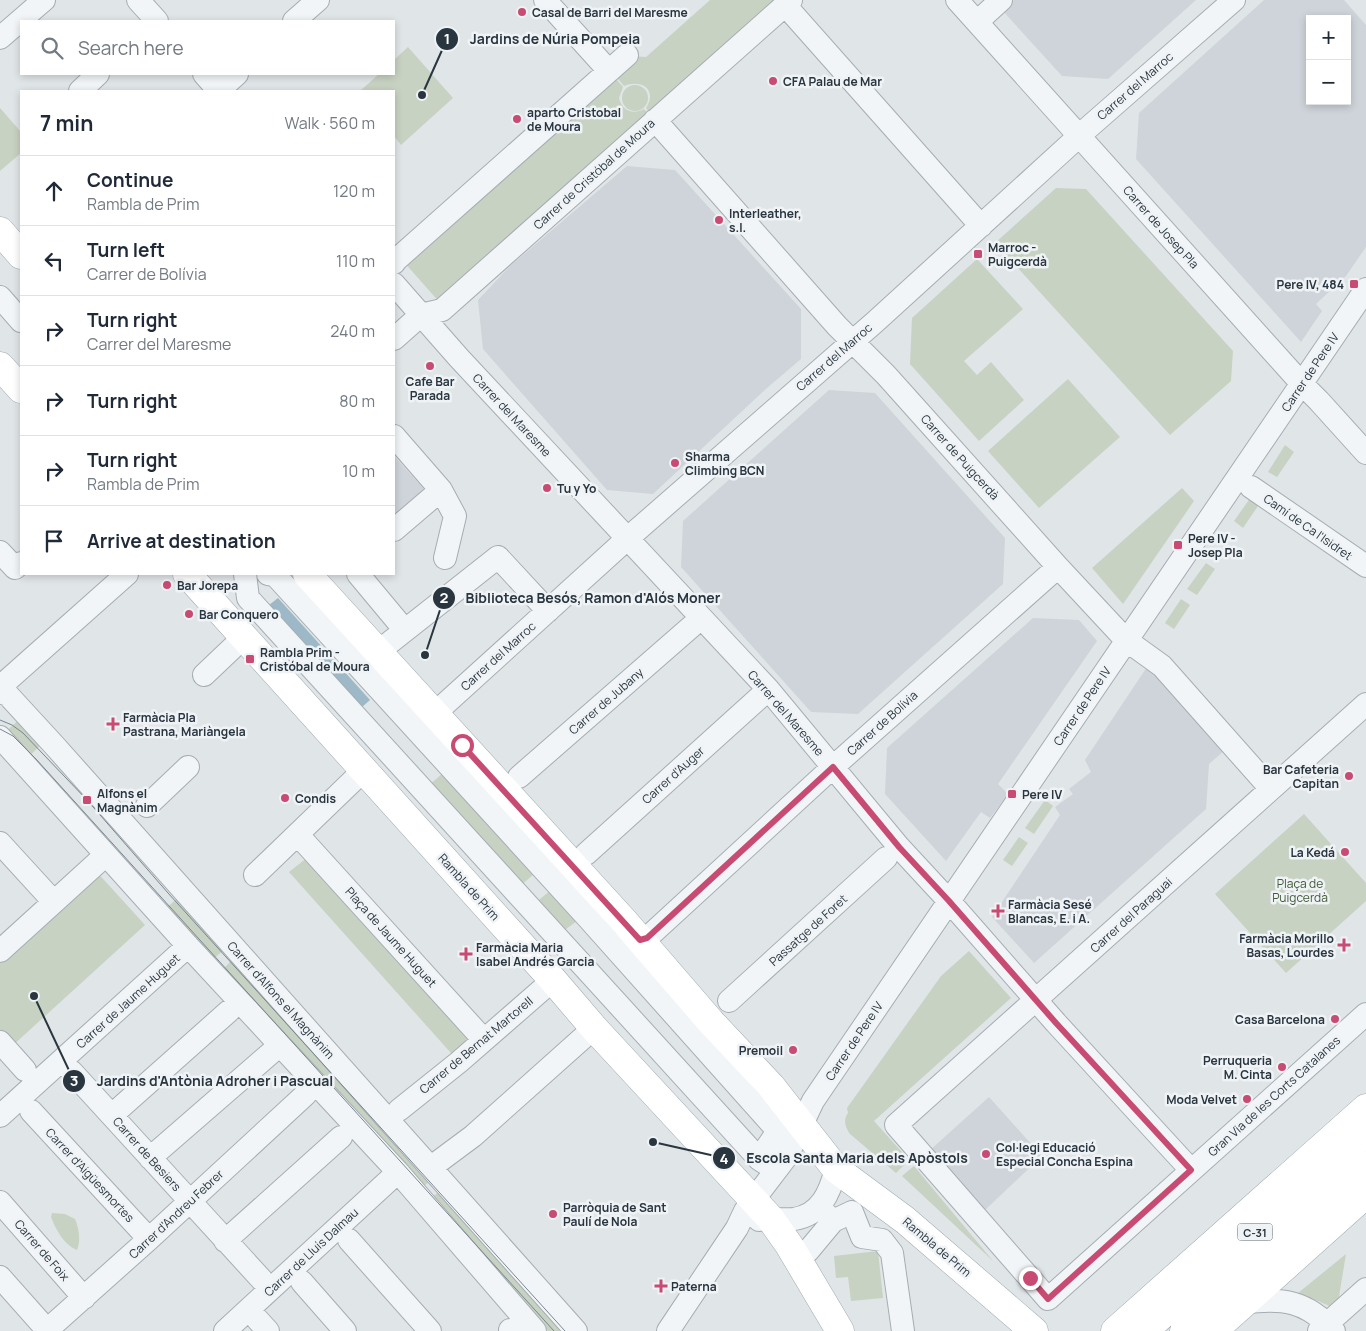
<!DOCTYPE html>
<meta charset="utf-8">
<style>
body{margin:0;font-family:Manrope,sans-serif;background:#f6f6f7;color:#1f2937}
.controls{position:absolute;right:15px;top:15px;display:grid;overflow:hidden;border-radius:0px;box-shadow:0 2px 8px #0003}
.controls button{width:45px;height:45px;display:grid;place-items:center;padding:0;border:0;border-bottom:1px solid #e0e1e3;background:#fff;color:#1f2937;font:25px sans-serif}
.stop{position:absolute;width:15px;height:15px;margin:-11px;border:4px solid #c74b72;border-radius:50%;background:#fff}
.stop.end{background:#c74b72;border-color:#fff;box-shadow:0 1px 5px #0008}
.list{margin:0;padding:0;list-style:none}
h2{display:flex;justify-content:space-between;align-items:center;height:65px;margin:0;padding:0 20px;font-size:21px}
h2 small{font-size:16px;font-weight:400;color:#747a83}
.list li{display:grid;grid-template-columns:32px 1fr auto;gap:15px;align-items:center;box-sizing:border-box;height:70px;padding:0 20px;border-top:1px solid #e0e1e3}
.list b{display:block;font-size:19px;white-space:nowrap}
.list p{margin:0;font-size:16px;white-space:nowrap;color:#747a83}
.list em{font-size:16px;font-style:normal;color:#747a83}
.icon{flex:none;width:28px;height:28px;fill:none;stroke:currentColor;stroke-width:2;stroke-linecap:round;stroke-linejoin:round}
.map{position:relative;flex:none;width:1366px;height:1331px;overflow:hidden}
.search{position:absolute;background:#fff;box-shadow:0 2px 8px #0003;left:20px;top:20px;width:375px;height:55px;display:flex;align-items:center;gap:12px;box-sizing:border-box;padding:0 18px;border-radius:0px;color:#747a83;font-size:19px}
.panel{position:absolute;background:#fff;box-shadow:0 2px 8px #0003;left:20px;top:90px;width:375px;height:485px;border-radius:0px}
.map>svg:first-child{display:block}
</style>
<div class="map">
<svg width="1366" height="1331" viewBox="0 0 1366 1331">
<rect width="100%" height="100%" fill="#e0e5e8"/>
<path fill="#ced4da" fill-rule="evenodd" d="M1014,0H1196L1108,79L1062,76L1002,10Z
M1264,0H1344L1366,25V247L1346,276L1316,304L1322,311L1301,342L1136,159L1139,113ZM1310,19H1347V101H1310Z
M627,166L675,170L801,309V359L767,388L653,494L607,490L483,349L478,300L510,266Z
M829,390L875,393L1005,538L1003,584L858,714L811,712L681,567L683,521Z
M394,456L424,489L394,516Z
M1033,618L1079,620L1097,641L998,784L1008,794L990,818L981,812L946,861L885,794L887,748Z
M1149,664L1225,750L1209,764L1206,809L1034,963L992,917L1060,815L1055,807L1073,794L1069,789L1091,772L1085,760Z
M989,1097L1042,1156L983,1212L929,1151Z"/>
<path fill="#c8d2c2" d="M710,0H784L653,117L646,108C658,89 641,79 624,86L612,72L630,56L646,57Z
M408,47L453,98L401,145L394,136V91H360L379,74H394V60Z
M611,73L623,87L619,98C622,111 633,115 644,109L652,118L441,304L403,261Z
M622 98a13 13 0 1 1 26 0a13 13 0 1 1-26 0Z
M0,108L21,132V153L0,171Z
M1056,188L1086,189L1233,351L1231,381L1170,435L995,243Z
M977,259L1023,309L964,361L977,375L991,362L1024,400L979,441L910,364L912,318Z
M1068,379L1120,437L1039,508L988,451Z
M1285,445L1294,452L1277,477L1268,472Z
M1182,488L1194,501L1123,604L1092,568Z
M1251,497L1260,503L1243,528L1234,521Z
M1206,563L1215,569L1197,595L1187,589Z
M1181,599L1190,605L1174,629L1165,623Z
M22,717L44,742L25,760L2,735Z
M443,773L534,874L519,887L428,786Z
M1045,800L1053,806L1034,834L1025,828Z
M1304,814L1366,883V901L1286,973L1215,894Z
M1019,837L1028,843L1012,866L1003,860Z
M308,857L478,1045L459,1062L289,872Z
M95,870L145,925L11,1047L0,1035V956Z
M552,889L577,921L558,935L534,904Z
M181,895L225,949L212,960L162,912Z
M969,951L1011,998L874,1121L909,1160L896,1173L850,1134C845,1127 843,1120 848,1113L847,1108L941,976Z
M234,958L433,1178L420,1190L221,971Z
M914,1166L993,1261L902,1176Z
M442,1189L567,1331H548L429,1200Z
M52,1213L65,1214L75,1219C79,1228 81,1240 77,1250C64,1245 56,1230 51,1217Z
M878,1251L883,1298L851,1301L848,1277L836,1278L834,1256Z
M1346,1254L1337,1309L1298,1293Z"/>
<path fill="#9db8c6" d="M278,598L370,700L362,707L269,605Z"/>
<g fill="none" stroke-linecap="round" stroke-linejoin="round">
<g stroke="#a5adb2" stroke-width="24">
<path id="minor" d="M138,0L157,21
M545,0L609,71
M957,0L1302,384L1319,401L1366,453
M785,5L981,226
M294,21L318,0
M977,22L1001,0
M0,38L44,0
M204,74L219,91
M80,91L98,74
M218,91L237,74
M655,120L837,326L886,375L1058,567L1126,640L1162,666L1271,789
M394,263L396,260L627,55
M394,284L459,358L768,689L899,847L949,901L1056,1023L1191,1170
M0,297L21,321
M394,339L421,315L442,310L791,0
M394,436L441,490L455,516L445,558
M1251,487L1366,566
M394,530L441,490
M0,552L15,568L21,563
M245,574L248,598L759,1159L765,1163
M268,574L275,575L588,918L778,1131L759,1159
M358,574L398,622
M384,647L498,557L548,611
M204,675L244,637
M1,686L127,574
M3,693L8,695L54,745L576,1331
M1366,704L896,1125L1048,1299L1366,1014
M434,714L628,538L875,322L1089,127L1234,0
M0,737L188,946L398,1172L535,1331
M519,777L692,626
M147,806L188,767
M298,835L484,1040
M0,843L54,902
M586,854L760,697
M255,875L364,770
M641,940L647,938L833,767L1058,567
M0,951L98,862
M729,1001L886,858
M0,1042L25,1070
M72,1072L262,1280
M399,1110L459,1062L553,980
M31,1111L149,1239
M112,1115L229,1011
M0,1116L188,946
M150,1158L272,1052
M438,1162L473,1136L594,1028
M0,1202L84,1298
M825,1213L833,1221L852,1212L862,1237L882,1240L892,1253L903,1331
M759,1220C771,1218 782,1220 794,1219C821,1215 830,1192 836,1169
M349,1240L430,1331
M225,1241L341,1137
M808,1251L833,1221
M0,1277L48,1331
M302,1282L345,1331
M1243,1303C1282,1297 1307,1301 1334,1331
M257,1319L268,1331
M46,1331L149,1239L305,1095
M225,1331L398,1172
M510,1331V1330
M668,1331L737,1228L745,1211L787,1156L813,1101L1366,289
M1319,1331L1366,1289"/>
</g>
<g stroke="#a0abb3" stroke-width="29">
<path id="major" d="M0,231L21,255
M0,366L21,389
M187,574L553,980L594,1028L770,1218L789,1245L840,1331
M307,574L623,920L711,1022L771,1086L836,1169L905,1220L1034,1331
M1115,1331L1366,1108
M1213,1331L1366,1194"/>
</g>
<g stroke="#88949e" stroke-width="29">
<path id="highway" d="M1144,1331L1366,1133
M1184,1331L1366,1166"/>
</g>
<use href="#minor" stroke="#f2f5f7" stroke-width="22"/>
<use href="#major" stroke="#fff" stroke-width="28"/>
<use href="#highway" stroke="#fff" stroke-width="28"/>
<path stroke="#7a8691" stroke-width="1" d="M0,720L12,725L23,733L87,800L168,893L565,1331
M0,729L13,736L36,759L554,1331"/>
</g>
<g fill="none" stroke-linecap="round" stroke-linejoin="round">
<path stroke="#c74b72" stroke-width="6" d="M462,745L640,940L647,938L833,767L899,847L949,901L1056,1023L1191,1170L1048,1299L1030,1278"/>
</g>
<g fill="#c74b72" stroke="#eff3f6" stroke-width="2">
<circle cx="522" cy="12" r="5"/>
<circle cx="773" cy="81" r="5"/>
<circle cx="517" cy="119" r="5"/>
<circle cx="719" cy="220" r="5"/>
<rect x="973" y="249" width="10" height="10" rx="2.5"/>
<rect x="1349" y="279" width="10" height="10" rx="2.5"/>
<circle cx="430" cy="366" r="5"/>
<circle cx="675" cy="463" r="5"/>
<circle cx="547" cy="488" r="5"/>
<rect x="1173" y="540" width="10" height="10" rx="2.5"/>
<circle cx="167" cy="585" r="5"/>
<circle cx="189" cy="614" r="5"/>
<rect x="245" y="654" width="10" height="10" rx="2.5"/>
<path d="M110.5 716.5h5v5h5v5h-5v5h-5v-5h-5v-5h5z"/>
<circle cx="1349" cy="776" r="5"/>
<rect x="1007" y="789" width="10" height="10" rx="2.5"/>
<circle cx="285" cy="798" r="5"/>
<rect x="82" y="795" width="10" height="10" rx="2.5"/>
<circle cx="1345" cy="852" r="5"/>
<path d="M995.5 903.5h5v5h5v5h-5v5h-5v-5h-5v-5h5z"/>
<path d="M1341.5 937.5h5v5h5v5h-5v5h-5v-5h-5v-5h5z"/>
<path d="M463.5 946.5h5v5h5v5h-5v5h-5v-5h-5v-5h5z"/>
<circle cx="1335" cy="1019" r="5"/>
<circle cx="793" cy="1050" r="5"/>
<circle cx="1282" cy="1067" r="5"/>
<circle cx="1247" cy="1099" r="5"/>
<circle cx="986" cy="1154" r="5"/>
<circle cx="553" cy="1214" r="5"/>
<path d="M658.5 1278.5h5v5h5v5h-5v5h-5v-5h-5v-5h5z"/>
</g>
<g text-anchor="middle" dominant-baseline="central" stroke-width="5" stroke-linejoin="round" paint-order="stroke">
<rect fill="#eff3f6" stroke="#646e76" stroke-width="1" x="1237.5" y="1223.5" width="35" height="17" rx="4"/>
<g font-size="11" font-weight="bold" fill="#29353f">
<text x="1255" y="1232">C-31</text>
</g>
<g font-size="12" font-weight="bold" fill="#29353f" stroke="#eff3f6" text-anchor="start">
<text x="532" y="12">Casal de Barri del Maresme</text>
<text x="783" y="81">CFA Palau de Mar</text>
<text x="527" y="112">aparto Cristobal<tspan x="527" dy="14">de Moura</tspan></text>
<text x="729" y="213">Interleather,<tspan x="729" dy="14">s.l.</tspan></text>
<text x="988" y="247">Marroc -<tspan x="988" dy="14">Puigcerdà</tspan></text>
<text x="1344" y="284" text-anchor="end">Pere IV, 484</text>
<text x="430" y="381" text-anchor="middle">Cafe Bar<tspan x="430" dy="14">Parada</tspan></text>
<text x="685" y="456">Sharma<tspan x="685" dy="14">Climbing BCN</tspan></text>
<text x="557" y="488">Tu y Yo</text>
<text x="1188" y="538">Pere IV -<tspan x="1188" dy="14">Josep Pla</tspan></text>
<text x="177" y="585">Bar Jorepa</text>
<text x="199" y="614">Bar Conquero</text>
<text x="260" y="652">Rambla Prim -<tspan x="260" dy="14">Cristóbal de Moura</tspan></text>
<text x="123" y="717">Farmàcia Pla<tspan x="123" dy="14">Pastrana, Mariàngela</tspan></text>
<text x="1339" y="769" text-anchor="end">Bar Cafeteria<tspan x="1339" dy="14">Capitan</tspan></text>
<text x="97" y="793">Alfons el<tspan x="97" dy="14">Magnànim</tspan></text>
<text x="1022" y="794">Pere IV</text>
<text x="295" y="798">Condis</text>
<text x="1335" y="852" text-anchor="end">La Kedá</text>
<text x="1008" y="904">Farmàcia Sesé<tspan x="1008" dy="14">Blancas, E. i A.</tspan></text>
<text x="1334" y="938" text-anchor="end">Farmàcia Morillo<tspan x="1334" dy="14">Basas, Lourdes</tspan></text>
<text x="476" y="947">Farmàcia Maria<tspan x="476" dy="14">Isabel Andrés Garcia</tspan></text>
<text x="1325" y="1019" text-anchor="end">Casa Barcelona</text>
<text x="783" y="1050" text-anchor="end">Premoil</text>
<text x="1272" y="1060" text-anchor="end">Perruqueria<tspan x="1272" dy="14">M. Cinta</tspan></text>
<text x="1237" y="1099" text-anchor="end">Moda Velvet</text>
<text x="996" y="1147">Col·legi Educació<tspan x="996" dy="14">Especial Concha Espina</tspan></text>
<text x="563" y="1207">Parròquia de Sant<tspan x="563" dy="14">Paulí de Nola</tspan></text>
<text x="671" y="1286">Paterna</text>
</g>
<g font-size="12" fill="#29353f" stroke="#eff3f6">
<text transform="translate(1135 86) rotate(-41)">Carrer del Marroc</text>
<text transform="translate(594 174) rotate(-42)">Carrer de Cristóbal de Moura</text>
<text transform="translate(1161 227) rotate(48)">Carrer de Josep Pla</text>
<text transform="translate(834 357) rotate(-41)">Carrer del Marroc</text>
<text transform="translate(1310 372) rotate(-56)">Carrer de Pere IV</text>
<text transform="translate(512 415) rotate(47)">Carrer del Maresme</text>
<text transform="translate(960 457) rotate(48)">Carrer de Puigcerdà</text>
<text transform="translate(1308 527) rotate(35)">Camí de Ca l'Isidret</text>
<text transform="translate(498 656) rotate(-42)">Carrer del Marroc</text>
<text transform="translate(606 701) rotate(-41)">Carrer de Jubany</text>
<text transform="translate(1082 706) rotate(-56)">Carrer de Pere IV</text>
<text transform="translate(786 713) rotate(49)">Carrer del Maresme</text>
<text transform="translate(882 723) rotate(-42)">Carrer de Bolívia</text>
<text transform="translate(673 775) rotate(-42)">Carrer d'Auger</text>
<text transform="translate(469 887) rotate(48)">Rambla de Prim</text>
<text transform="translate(1131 915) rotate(-42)">Carrer del Paraguai</text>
<text transform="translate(808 930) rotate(-42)">Passatge de Foret</text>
<text transform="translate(391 937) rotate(48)">Plaça de Jaume Huguet</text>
<text transform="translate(281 1000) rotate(48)">Carrer d'Alfons el Magnànim</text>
<text transform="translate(128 1001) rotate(-42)">Carrer de Jaume Huguet</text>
<text transform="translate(854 1041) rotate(-56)">Carrer de Pere IV</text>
<text transform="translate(476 1045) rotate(-40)">Carrer de Bernat Martorell</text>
<text transform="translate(1274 1096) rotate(-42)">Gran Via de les Corts Catalanes</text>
<text transform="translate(147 1154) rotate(48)">Carrer de Besiers</text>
<text transform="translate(90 1175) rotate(47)">Carrer d'Aigüesmortes</text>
<text transform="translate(176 1214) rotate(-43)">Carrer d'Andreu Febrer</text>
<text transform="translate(937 1247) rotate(40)">Rambla de Prim</text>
<text transform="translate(42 1250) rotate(49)">Carrer de Foix</text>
<text transform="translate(311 1252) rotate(-43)">Carrer de Lluís Dalmau</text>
</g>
<g font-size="12" fill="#435a38" stroke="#eff3f6">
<text x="1300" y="883">Plaça de<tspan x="1300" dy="14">Puigcerdà</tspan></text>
</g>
</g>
<path fill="none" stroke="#29353f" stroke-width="2" d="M422 95L447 39M425 655L444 598M34 996L74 1081M653 1142L724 1158"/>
<g fill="#29353f" stroke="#eff3f6" stroke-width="2">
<circle cx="422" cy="95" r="5"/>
<circle cx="425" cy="655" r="5"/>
<circle cx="34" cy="996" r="5"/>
<circle cx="653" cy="1142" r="5"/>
<circle cx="447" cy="39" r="12"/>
<circle cx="444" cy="598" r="12"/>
<circle cx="74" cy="1081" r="12"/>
<circle cx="724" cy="1158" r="12"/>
</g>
<g font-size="15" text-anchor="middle" font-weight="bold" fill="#fff">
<text x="447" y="44">1</text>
<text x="444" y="603">2</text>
<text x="74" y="1086">3</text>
<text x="724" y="1164">4</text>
</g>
<g font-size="14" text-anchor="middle" font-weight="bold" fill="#29353f" stroke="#eff3f6" stroke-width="5" stroke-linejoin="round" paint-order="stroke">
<text x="555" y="44">Jardins de Núria Pompeia</text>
<text x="593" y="603">Biblioteca Besós, Ramon d'Alós Moner</text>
<text x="215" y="1086">Jardins d'Antònia Adroher i Pascual</text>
<text x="857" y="1163">Escola Santa Maria dels Apòstols</text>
</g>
</svg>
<div class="controls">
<button>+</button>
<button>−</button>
</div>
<div class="stop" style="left:462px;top:745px"></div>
<div class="stop end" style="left:1030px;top:1278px"></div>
<div class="search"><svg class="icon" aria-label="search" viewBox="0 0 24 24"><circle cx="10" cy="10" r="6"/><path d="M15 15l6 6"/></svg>Search here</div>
<section class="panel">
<h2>7 min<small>Walk · 560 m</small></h2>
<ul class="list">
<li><svg class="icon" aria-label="ahead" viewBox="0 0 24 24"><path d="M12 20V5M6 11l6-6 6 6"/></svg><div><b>Continue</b><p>Rambla de Prim</p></div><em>120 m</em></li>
<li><svg class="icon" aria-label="left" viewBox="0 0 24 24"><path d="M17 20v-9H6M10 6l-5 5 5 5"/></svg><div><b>Turn left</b><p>Carrer de Bolívia</p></div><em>110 m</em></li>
<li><svg class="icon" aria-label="right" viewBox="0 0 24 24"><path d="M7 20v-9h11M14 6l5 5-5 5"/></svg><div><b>Turn right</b><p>Carrer del Maresme</p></div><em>240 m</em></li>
<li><svg class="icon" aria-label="right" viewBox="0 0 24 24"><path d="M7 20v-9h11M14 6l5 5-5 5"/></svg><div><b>Turn right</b></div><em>80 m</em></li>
<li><svg class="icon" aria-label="right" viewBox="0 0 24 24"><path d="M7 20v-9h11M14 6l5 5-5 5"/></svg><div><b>Turn right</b><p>Rambla de Prim</p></div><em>10 m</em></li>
<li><svg class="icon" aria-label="arrive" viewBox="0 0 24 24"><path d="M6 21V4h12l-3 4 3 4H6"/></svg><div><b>Arrive at destination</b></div></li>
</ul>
</section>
</div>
